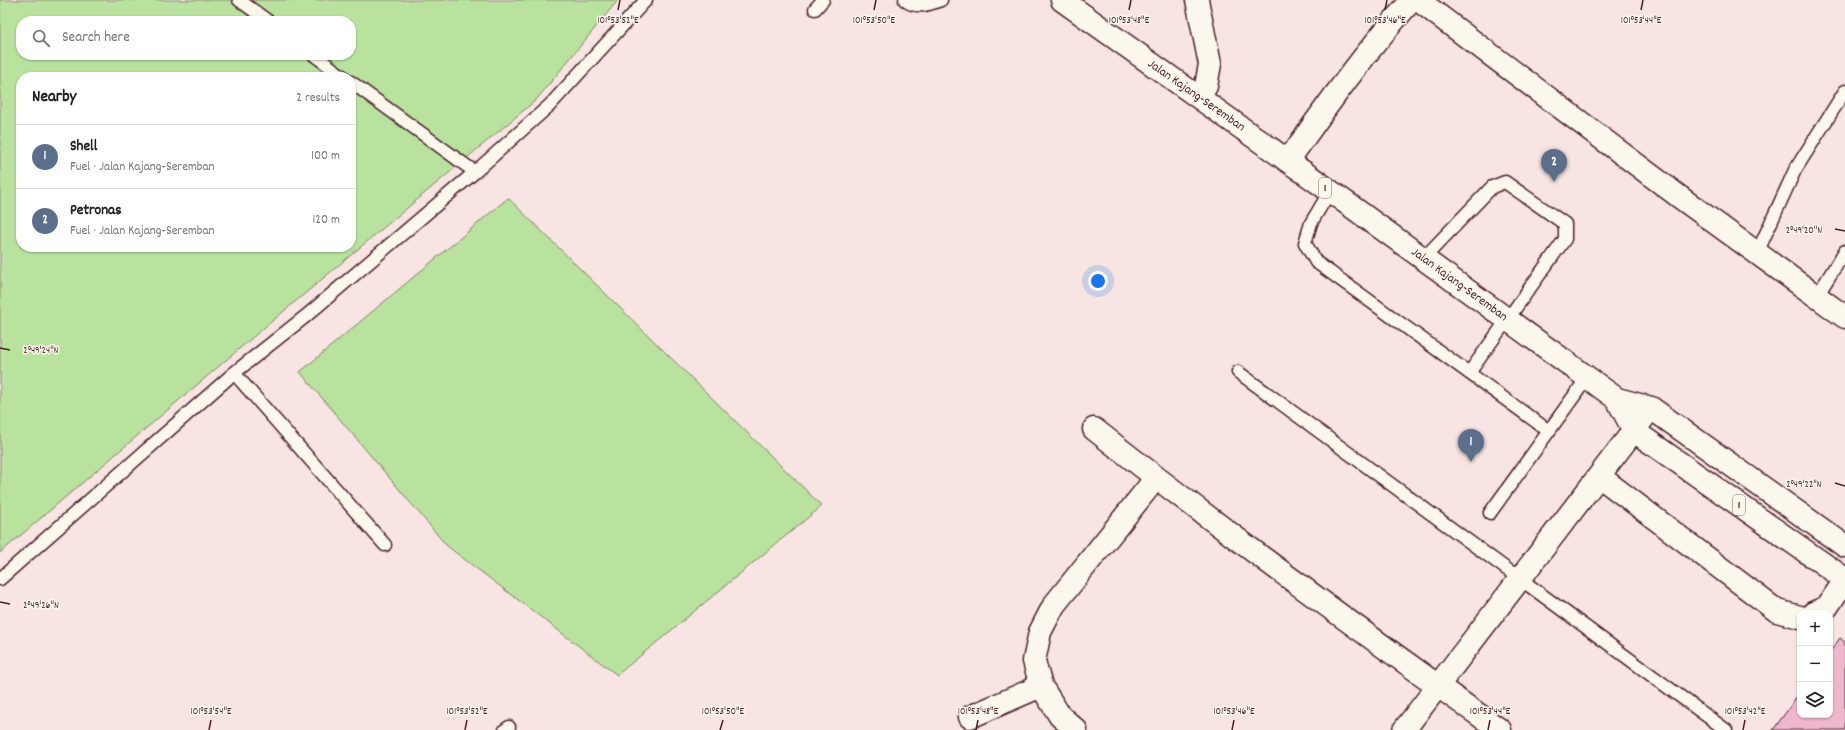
<!DOCTYPE html>
<meta charset="utf-8">
<style>
body{margin:0;font-family:Dekko,sans-serif;background:#f6f6f6;color:#222}
.controls{position:absolute;right:12px;bottom:12px;display:grid;overflow:hidden;border-radius:8px;box-shadow:0 1px 3px #0004}
.controls button{width:36px;height:36px;display:grid;place-items:center;padding:0;border:0;border-bottom:1px solid #e0e0e0;background:#fff;color:#222;font:20px sans-serif}
.you{position:absolute;left:1098px;top:281px;width:14px;height:14px;margin:-10px;border:3px solid #fff;border-radius:50%;background:#1a73e8;box-shadow:0 0 0 6px #1a73e833}
.badge{display:grid;place-items:center;width:26px;height:26px;border-radius:50%;background:#c8321e;color:#fff;font-size:13px;font-weight:700}
.pin{position:absolute;translate:-50% -33px;filter:drop-shadow(0 1px 2px #0008)}
.pin::after{content:'';position:absolute;top:21px;width:14px;height:12px;background:inherit;clip-path:polygon(0 0,100% 0,50% 100%)}
.list{margin:0;padding:0;list-style:none}
h2{display:flex;justify-content:space-between;align-items:center;height:52px;margin:0;padding:0 16px;font-size:17px}
h2 small{font-size:13px;font-weight:400;color:#767676}
.list li{display:grid;grid-template-columns:26px 1fr auto;gap:12px;align-items:center;box-sizing:border-box;height:64px;padding:0 16px;border-top:1px solid #e0e0e0}
.list b{display:block;font-size:15px;white-space:nowrap}
.list p{margin:0;font-size:13px;white-space:nowrap;color:#767676}
.list em{font-size:13px;font-style:normal;color:#767676}
.icon{flex:none;width:22px;height:22px;fill:none;stroke:currentColor;stroke-width:2;stroke-linecap:round;stroke-linejoin:round}
.map{position:relative;flex:none;width:1845px;height:730px;overflow:hidden}
.search{position:absolute;background:#fff;box-shadow:0 1px 3px #0004;left:16px;top:16px;width:340px;height:44px;display:flex;align-items:center;gap:10px;box-sizing:border-box;padding:0 14px;border-radius:16px;color:#767676;font-size:15px}
.panel{position:absolute;background:#fff;box-shadow:0 1px 3px #0004;left:16px;top:72px;width:340px;height:180px;border-radius:16px}
.map>svg:first-child{display:block}
</style>
<div class="map">
<svg width="1845" height="730" viewBox="0 0 1845 730">
<rect width="100%" height="100%" fill="#f7e4e3"/>
<filter id="ink" filterUnits="userSpaceOnUse"><feTurbulence type="fractalNoise" baseFrequency=".025" numOctaves="2"/><feDisplacementMap in="SourceGraphic" scale="8" xChannelSelector="R" yChannelSelector="G"/><feConvolveMatrix kernelMatrix="1 2 1 2 8 2 1 2 1" color-interpolation-filters="sRGB"/></filter>
<g filter="url(#ink)">
<path fill="#b9e29f" stroke="#828065" fill-rule="evenodd" d="M0,0H618L536,100L259,332L0,553ZM21,21H351V55H21ZM21,77H351V247H21Z
M508,198L822,506L617,675L447,546L300,372Z"/>
<path fill="#efb7ce" stroke="#4a1f2b" d="M1840,638L1845,642V730H1773L1800,693V715H1830V652Z"/>
<g fill="none" stroke-linecap="round" stroke-linejoin="round">
<g stroke="#4a1f2b" stroke-width="15">
<path id="lane" d="M239,0L268,21
M905,0C916,9 928,5 941,0
M815,9L823,0
M314,55L344,77
M351,82L475,172
M1330,191L1311,223L1305,243L1316,262L1549,431
M1757,253L1795,170L1845,91
M1423,259L1492,187L1505,182L1565,224V239L1469,373
M1817,296L1845,251
M1238,372L1726,730
M234,373L385,545
M1490,513L1587,378
M0,579L234,373L306,316L475,172L550,105L646,0
M505,730L509,727"/>
</g>
<g stroke="#4a1f2b" stroke-width="25">
<path id="street" d="M1197,0L1210,64L1206,86L1199,97
M1418,0L1681,198L1845,317
M1288,161C1327,105 1366,51 1412,0
M1094,429C1226,533 1363,633 1500,730
M1599,476L1777,611L1800,617
M1813,613L1827,607L1845,580
M970,717L1041,686
M1076,730L1060,716L1041,686L1034,661L1040,632L1054,605L1156,478
M1404,730L1651,408"/>
</g>
<g stroke="#4a1f2b" stroke-width="25">
<path id="primary" d="M1062,0L1330,191L1617,399L1634,431L1845,579
M1617,399L1651,408L1845,546"/>
</g>
<use href="#lane" stroke="#fbf7ec" stroke-width="12"/>
<use href="#street" stroke="#fbf7ec" stroke-width="22"/>
<use href="#primary" stroke="#fbf7ec" stroke-width="22"/>
</g>
</g>
<path fill="none" stroke="#4a1f2b" stroke-width="1.5" d="M618,10L620,0M874,10L876,0M1129,10L1131,0M1385,10L1387,0M1641,10L1643,0M1835,229L1845,231M0,348L10,350M1835,483L1845,486M0,602L10,604M209,730L211,720M465,730L467,720M720,730L723,720M976,730L978,720M1232,730L1234,720M1488,730L1490,720M1743,730L1745,720"/>
<g text-anchor="middle" dominant-baseline="central" stroke-width="3" stroke-linejoin="round" paint-order="stroke">
<g fill="#fbf7ec" stroke="#7f6065" stroke-width="1">
<rect x="1319" y="178" width="12" height="20" rx="3"/>
<rect x="1733" y="495" width="12" height="20" rx="3"/>
</g>
<g font-size="12" font-weight="bold" fill="#4a1f2b">
<text x="1325" y="188">1</text>
<text x="1739" y="505">1</text>
</g>
<g font-size="13" fill="#4a1f2b" stroke="#fbf7ec">
<text transform="translate(1196 96) rotate(35)">Jalan Kajang-Seremban</text>
<text transform="translate(1459 285) rotate(36)">Jalan Kajang-Seremban</text>
</g>
</g>
<g font-size="10" text-anchor="middle" fill="#4a1f2b" stroke="#fbf7ec" stroke-width="3" stroke-linejoin="round" paint-order="stroke">
<text x="618" y="23">101°53'52"E</text>
<text x="874" y="23">101°53'50"E</text>
<text x="1129" y="23">101°53'48"E</text>
<text x="1385" y="23">101°53'46"E</text>
<text x="1641" y="23">101°53'44"E</text>
<text x="1804" y="233">2°49'20"N</text>
<text x="41" y="353">2°49'24"N</text>
<text x="1804" y="487">2°49'22"N</text>
<text x="41" y="608">2°49'26"N</text>
<text x="211" y="714">101°53'54"E</text>
<text x="467" y="714">101°53'52"E</text>
<text x="723" y="714">101°53'50"E</text>
<text x="978" y="714">101°53'48"E</text>
<text x="1234" y="714">101°53'46"E</text>
<text x="1490" y="714">101°53'44"E</text>
<text x="1745" y="714">101°53'42"E</text>
</g>
</svg>
<div class="controls">
<button>+</button>
<button>−</button>
<button><svg class="icon" aria-label="layers" viewBox="0 0 24 24"><path d="M12 4l9 5-9 5-9-5zM3 14l9 5 9-5"/></svg></button>
</div>
<div class="you"></div>
<div class="pin badge" style="left:1471px;top:462px;background:#5c6f8a">1</div>
<div class="pin badge" style="left:1554px;top:182px;background:#5c6f8a">2</div>
<div class="search"><svg class="icon" aria-label="search" viewBox="0 0 24 24"><circle cx="10" cy="10" r="6"/><path d="M15 15l6 6"/></svg>Search here</div>
<section class="panel">
<h2>Nearby<small>2 results</small></h2>
<ul class="list">
<li><span class="badge" style="background:#5c6f8a">1</span><div><b>Shell</b><p>Fuel · Jalan Kajang-Seremban</p></div><em>100 m</em></li>
<li><span class="badge" style="background:#5c6f8a">2</span><div><b>Petronas</b><p>Fuel · Jalan Kajang-Seremban</p></div><em>120 m</em></li>
</ul>
</section>
</div>
